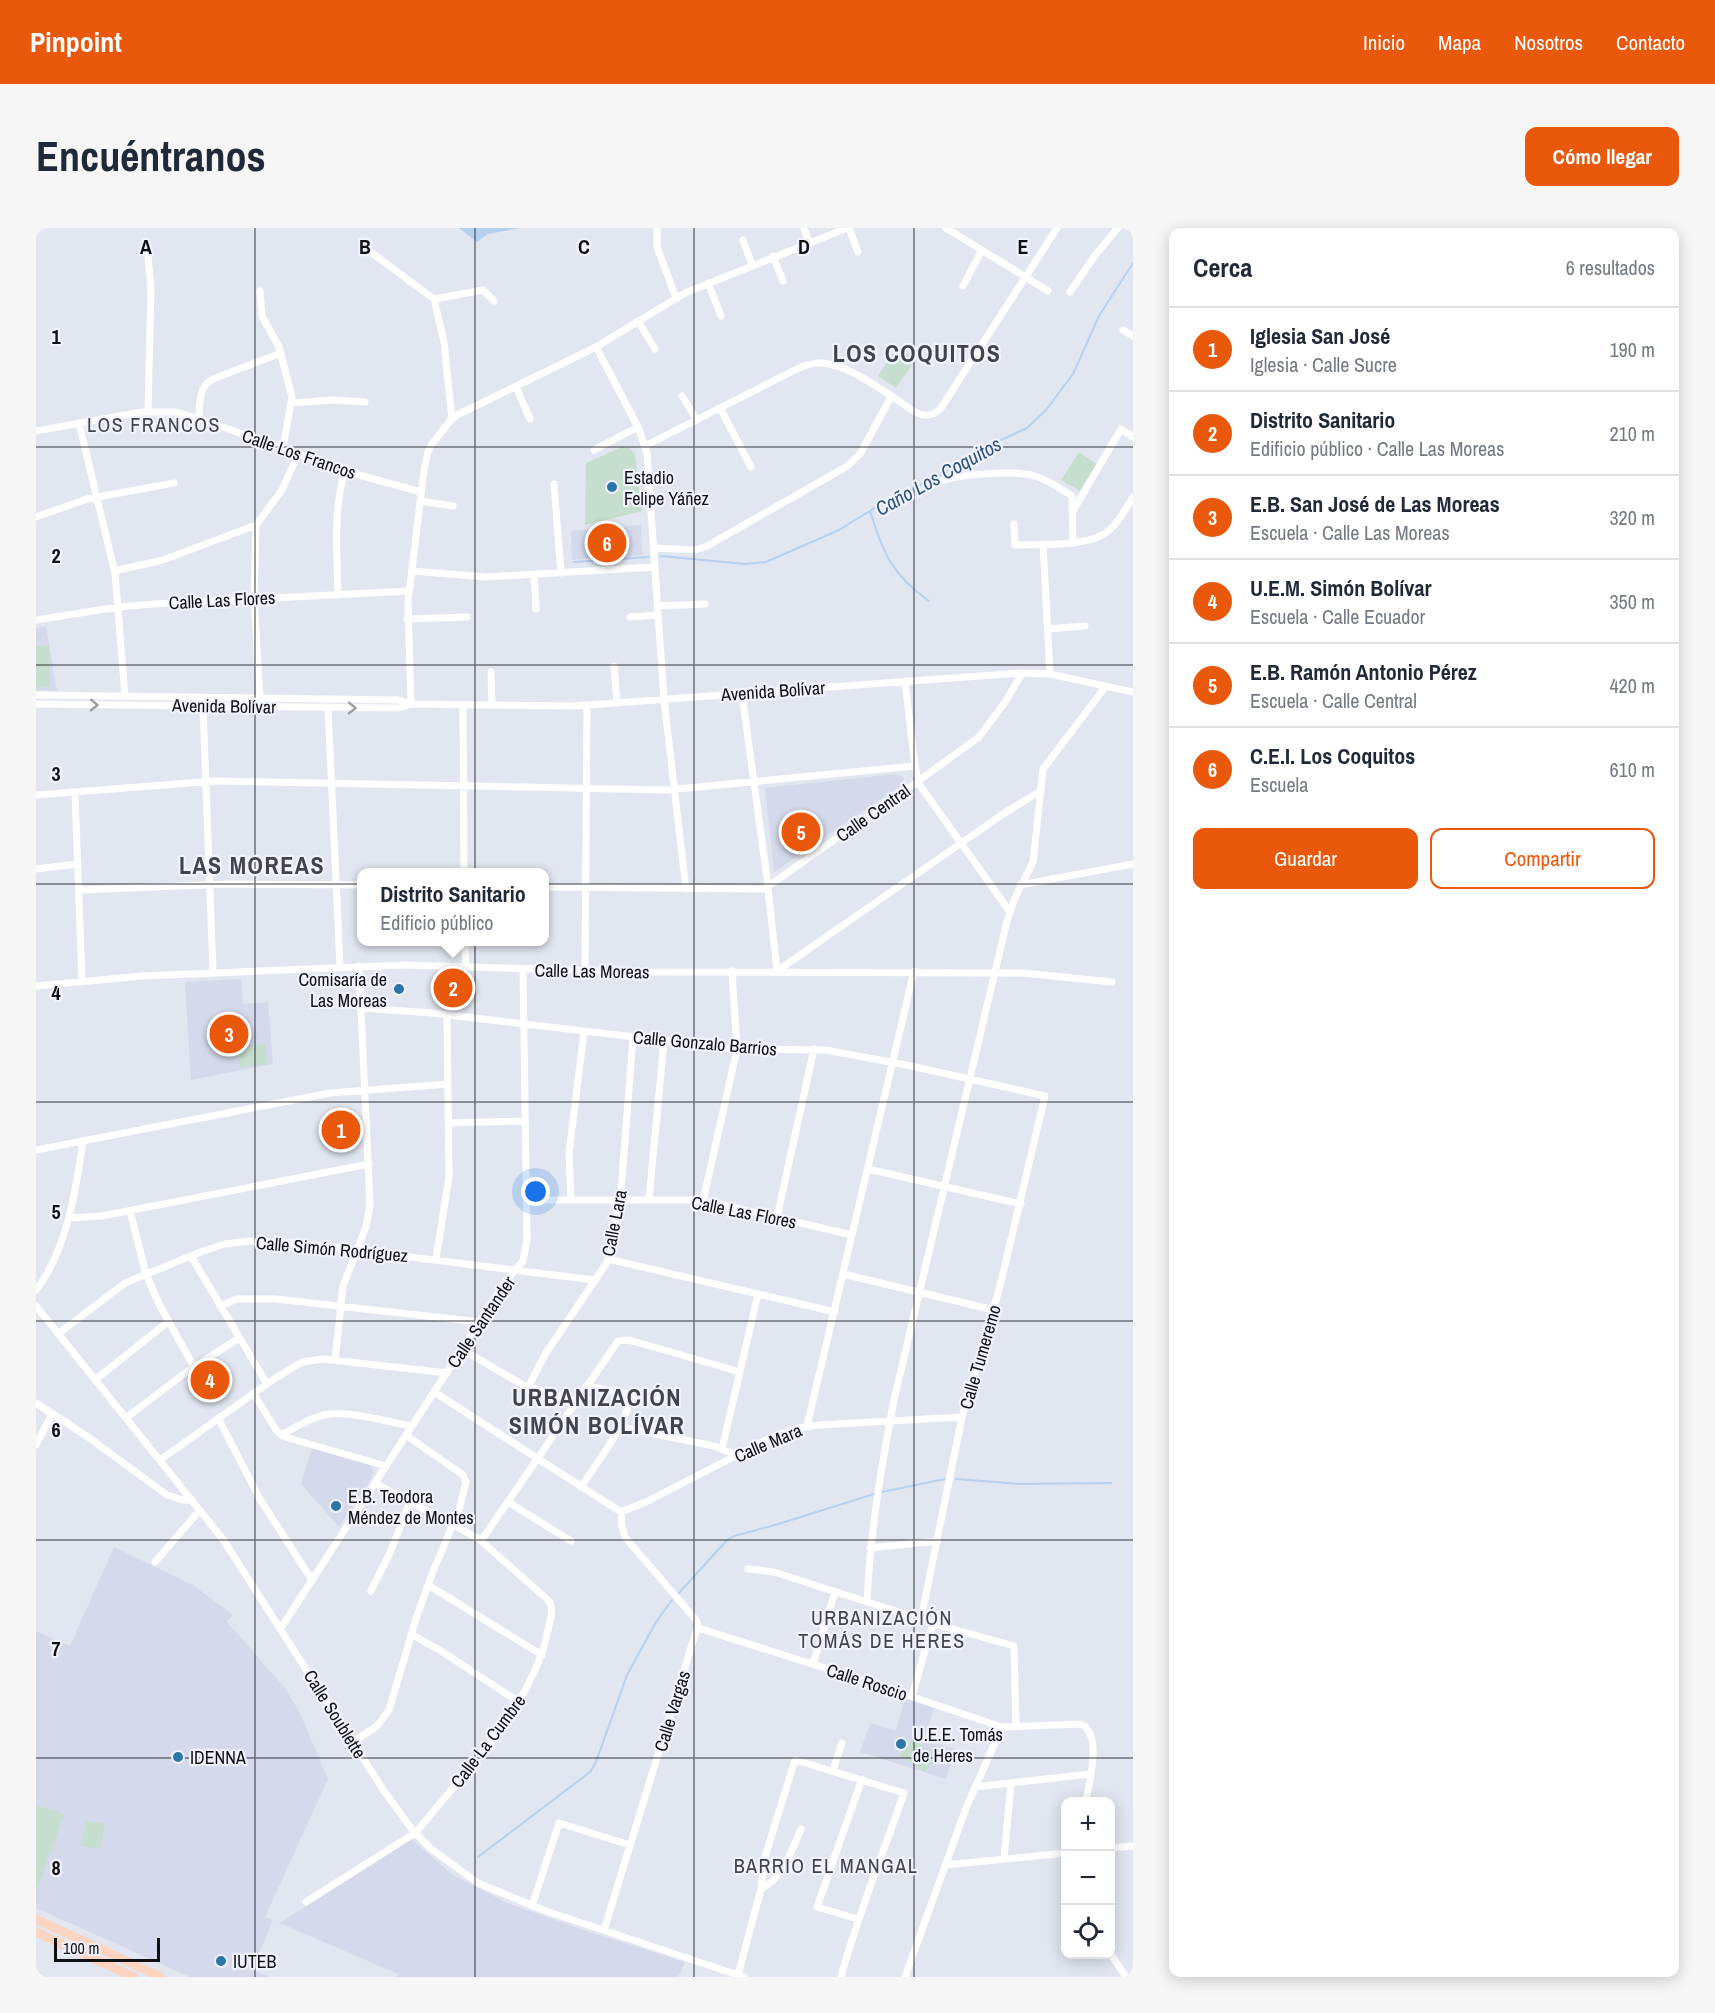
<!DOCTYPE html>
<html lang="es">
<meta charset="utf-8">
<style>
body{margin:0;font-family:"Archivo Narrow",sans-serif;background:#f6f6f7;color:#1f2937}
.controls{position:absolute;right:18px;bottom:18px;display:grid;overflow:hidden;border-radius:12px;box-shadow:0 3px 15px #0003}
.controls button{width:54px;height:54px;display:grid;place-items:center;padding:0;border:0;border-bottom:2px solid #e0e1e3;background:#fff;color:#1f2937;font:30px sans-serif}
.scale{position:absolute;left:18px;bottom:15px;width:106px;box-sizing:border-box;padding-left:6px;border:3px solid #0f1014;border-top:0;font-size:16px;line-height:21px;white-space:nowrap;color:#0f1014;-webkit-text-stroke:4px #f0f3fd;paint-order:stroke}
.you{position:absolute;left:500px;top:964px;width:21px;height:21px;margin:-15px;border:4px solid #fff;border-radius:50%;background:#1a73e8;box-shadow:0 0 0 9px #1a73e833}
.badge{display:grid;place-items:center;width:39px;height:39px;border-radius:50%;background:#ea580c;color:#fff;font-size:20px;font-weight:700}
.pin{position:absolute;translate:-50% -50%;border:3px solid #fff;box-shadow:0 2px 6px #0006}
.popup{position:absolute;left:321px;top:640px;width:192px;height:78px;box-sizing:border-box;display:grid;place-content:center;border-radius:12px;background:#fff;filter:drop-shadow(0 2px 4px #0005);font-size:20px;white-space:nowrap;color:#747a83}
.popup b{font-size:22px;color:#1f2937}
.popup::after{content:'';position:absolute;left:50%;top:100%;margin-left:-12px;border:12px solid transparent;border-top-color:#fff}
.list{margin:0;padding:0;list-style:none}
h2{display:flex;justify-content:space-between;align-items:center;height:78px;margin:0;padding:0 24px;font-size:26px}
h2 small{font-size:20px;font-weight:400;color:#747a83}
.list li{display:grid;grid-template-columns:39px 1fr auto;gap:18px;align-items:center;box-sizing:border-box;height:84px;padding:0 24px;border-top:2px solid #e0e1e3}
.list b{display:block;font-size:22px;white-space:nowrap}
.list p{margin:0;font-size:20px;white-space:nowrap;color:#747a83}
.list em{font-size:20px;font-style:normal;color:#747a83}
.actions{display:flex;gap:12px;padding:18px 24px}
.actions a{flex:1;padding:14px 0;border:2px solid #ea580c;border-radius:12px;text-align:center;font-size:21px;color:#ea580c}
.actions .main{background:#ea580c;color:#fff}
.icon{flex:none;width:33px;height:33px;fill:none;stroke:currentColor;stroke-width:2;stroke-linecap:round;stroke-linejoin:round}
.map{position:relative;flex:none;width:1097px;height:1749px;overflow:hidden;border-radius:12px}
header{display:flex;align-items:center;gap:36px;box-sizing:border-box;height:84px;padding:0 30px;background:#ea580c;color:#fff}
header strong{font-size:28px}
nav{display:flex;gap:33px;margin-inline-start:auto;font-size:21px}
.intro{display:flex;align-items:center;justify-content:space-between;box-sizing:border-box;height:144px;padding:0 36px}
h1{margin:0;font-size:42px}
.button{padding:15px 27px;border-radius:12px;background:#ea580c;color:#fff;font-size:21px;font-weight:700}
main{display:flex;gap:36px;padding:0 36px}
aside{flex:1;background:#fff;border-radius:12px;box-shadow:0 3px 15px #0003}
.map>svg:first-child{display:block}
</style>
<header>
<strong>Pinpoint</strong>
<nav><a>Inicio</a><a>Mapa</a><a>Nosotros</a><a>Contacto</a></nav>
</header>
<div class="intro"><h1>Encuéntranos</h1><a class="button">Cómo llegar</a></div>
<main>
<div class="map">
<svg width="1097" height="1749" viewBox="0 0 1097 1749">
<rect width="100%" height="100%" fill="#e2e6f0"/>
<path fill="#d4daeb" d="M605,297L606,327L536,332L535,303Z
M10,398L21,463L0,462V400Z
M859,546L868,549L867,556L738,644L729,560Z
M205,751L207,776L232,774L237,836L155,852L149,754Z
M276,1220L333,1237L337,1241L336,1249L303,1299L265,1256Z
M78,1319L157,1357L197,1387L191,1394L248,1459L263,1483L292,1551L229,1689L237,1692L216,1742L234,1749H154L0,1680V1403L34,1418Z
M869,1470L898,1480L888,1511L919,1521L910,1551L824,1524L834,1495L860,1503Z
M374,1610L417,1647L471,1675L551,1703L649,1734L642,1749H361L362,1746L244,1695Z"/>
<path fill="#c6decd" d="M861,119L880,131L860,160L842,148Z
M586,219L593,220L599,226L606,283L549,297L550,235Z
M1043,224L1061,236L1044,263L1025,252Z
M13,417L14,459H0V418Z
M229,816L232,836L204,839L202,819Z
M876,1511L901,1527L889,1544L864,1528Z
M0,1578L18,1582L28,1587L0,1664Z
M50,1593L69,1596L64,1621L45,1618Z"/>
<path fill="#b6d0f0" d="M423,0H484L452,6L441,14Z"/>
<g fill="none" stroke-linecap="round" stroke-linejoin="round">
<path stroke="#b6d0f0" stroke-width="2" d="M834,283C848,326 855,346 893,373
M624,328L709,336L730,334L803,302L842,278L908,245L933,227L991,200L1010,182L1037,146L1063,88L1097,35
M538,334L613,329
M920,1251L984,1256L1075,1255
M846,1264L909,1251
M643,1365L691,1312L698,1308L739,1297L838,1266
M442,1629L554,1544L560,1534L591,1447L620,1394L636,1372"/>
<path stroke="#fff" stroke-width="7" d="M621,0V19L640,70
M768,0L773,14
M813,0L822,24
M910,0L1012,63
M707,12L716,37
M111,16L115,61L112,183
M336,25L398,71L408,114L416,191
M737,28L747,53
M672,55L685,88
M927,58L946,22
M224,63L226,88L243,119L256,169L247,220
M1034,64L1060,26L1082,0
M398,71L447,62L458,73
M602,93L619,121
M1087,102L1097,108
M560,119L602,199L611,225L628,472L650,661
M480,159L494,191
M646,168L661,192
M255,175L297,172L329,174
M684,180L715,239
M163,190C164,175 162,159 177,151L245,125
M43,195L79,345L89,468
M0,203L106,184H140L167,192L323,247L385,264
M609,218L755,144C765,139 775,134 786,135C815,136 856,170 881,185C890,189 899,187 905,180L1021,0
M558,222L602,199
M906,253C925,246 979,242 999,248C1013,252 1025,261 1036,268L1037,314
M518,256L525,345
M384,273L417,278
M1038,281L1085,201L1097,209
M0,289L51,271L138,255
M978,296L979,317C1003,316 1047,319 1068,306C1081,298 1089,282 1097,269
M220,297L218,371L224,470
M1007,316L1014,446
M618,320L659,322L671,318L810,239L824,226L855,169
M78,343L127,332L220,297L246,262L262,226
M376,343L450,349L619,339
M498,347L500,381
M302,367C301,324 297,283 309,242
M622,378L669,376
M594,389L622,387
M371,391L431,389
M0,392L82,379L118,376L373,363
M1012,401L1049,398
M578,438L581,475
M455,444L456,477
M869,453L879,538L883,556L974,684
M706,466L730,643L741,743L970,584L1003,564
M0,467L362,472L375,476L538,478L984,445L1014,446L1097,464
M0,476L362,480L375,476
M375,476L372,374L388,242L392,224L396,216L414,193L421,187L560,119L649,65L811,0
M427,477L428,644
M167,478L177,744
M292,480L304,738
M39,565L46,753
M0,567L179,553L631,562L879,538
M0,641L42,636
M984,657L1097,636
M508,659L728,661L870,562L943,509L970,473L986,445
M43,662L193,656L326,657
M429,714L430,739
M549,743L551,477
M0,758L106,748L369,737L600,744L987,745L1076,754
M325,780L396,785L701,821L790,822L875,838L1009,868L964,1058L926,1189L885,1391
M413,895L488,893
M0,922L294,865L412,856
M832,941L985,976
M613,971L628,813
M491,972H659L683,976L816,1007
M535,972L533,925L548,804
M667,973L701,821L696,743
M94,983L110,1046L123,1076L158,1139
M741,989L778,821
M33,990L66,988L333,936
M155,1028L231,1156
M400,1031L413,949L411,787
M572,1031L799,1084
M807,1046L958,1082
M0,1062C31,1022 40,962 47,913
M0,1078L186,1310L348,1563L375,1600L394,1620L442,1655L507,1682L708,1749
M184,1078L201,1071H240L444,1094
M22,1106L89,1055L167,1023L189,1016L214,1013L262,1015L558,1052
M427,1122L487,1157L541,1173
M299,1132L307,1058L330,999L334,977L323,738
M59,1152L133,1093
M550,1158L635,1174
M492,1159L510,1125L570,1036L575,1023L585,963L597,809
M398,1164L585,1284
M217,1165L241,1203L249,1209L350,1238
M0,1175L52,1209L131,1267L147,1272H156
M90,1190L149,1145L203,1110
M182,1190L225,1273L276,1352
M771,1198L878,743
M585,1199L678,1218L700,1227
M245,1207C259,1200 273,1190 288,1187C313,1182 350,1194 376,1198
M0,1217L16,1186
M686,1221L722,1066
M124,1232L238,1151L266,1134L287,1131L411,1145
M545,1259C565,1229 587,1202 596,1167
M472,1274L535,1313
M585,1284L610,1274L736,1209L763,1200L783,1197L926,1189
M445,1313L582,1113L592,1112L604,1115L704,1144
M834,1320L902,1313
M119,1334L164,1282
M712,1341L738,1344L906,1398L978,1418L980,1498
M392,1357L506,1427
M335,1363L353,1327L374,1274
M831,1374C834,1306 845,1240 858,1172L971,693L978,672L997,634L1007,541L1070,458
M245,1400L470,1053L487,1033L491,1012L487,741
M662,1400L808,1446L966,1499L1045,1496C1067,1507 1053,1553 1050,1574
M375,1406L405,1423L483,1474
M777,1436L799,1364
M876,1468L897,1395
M317,1514L341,1498L353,1482L380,1391L396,1346L423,1282L430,1254L427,1247L370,1207
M797,1542L806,1515
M939,1559L1054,1546
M1074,1620L1097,1618
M968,1631L975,1555
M909,1637L1030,1625
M725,1661C747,1650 756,1622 765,1601
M270,1674L379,1605L392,1590C437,1535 498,1473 512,1402C514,1392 519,1381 512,1372L443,1311L339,1255
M496,1678L523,1595L594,1617
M822,1691L781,1679L826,1551
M568,1702L662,1397L660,1392L589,1309L586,1299L585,1284
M1074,1725L1090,1749
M702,1747L725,1661L728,1632L759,1532L868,1565C847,1626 822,1686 805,1749
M869,1749L930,1580L966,1499"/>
<path stroke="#fcd4bf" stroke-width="9" d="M0,1691L125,1749
M0,1704L98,1749"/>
</g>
<defs><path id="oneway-chevron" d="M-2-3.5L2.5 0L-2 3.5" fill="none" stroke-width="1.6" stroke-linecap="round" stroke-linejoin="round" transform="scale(1.5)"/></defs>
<g stroke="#9f9fa1">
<use href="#oneway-chevron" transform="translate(58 477) rotate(1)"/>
<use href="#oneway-chevron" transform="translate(316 480) rotate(1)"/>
</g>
<path fill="none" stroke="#0f1014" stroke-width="1.5" stroke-opacity="0.55" d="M219,0V1749M439,0V1749M658,0V1749M878,0V1749M0,219H1097M0,437H1097M0,656H1097M0,874H1097M0,1093H1097M0,1312H1097M0,1530H1097"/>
<g fill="#2c75a9" stroke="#f0f3fd" stroke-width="2">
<circle cx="576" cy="259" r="6"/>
<circle cx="363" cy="761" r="6"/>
<circle cx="300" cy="1278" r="6"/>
<circle cx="865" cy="1516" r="6"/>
<circle cx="142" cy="1529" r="6"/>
<circle cx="185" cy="1733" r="6"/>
</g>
<g text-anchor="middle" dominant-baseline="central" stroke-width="4.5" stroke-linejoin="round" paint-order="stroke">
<g font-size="18" fill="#0f1014" stroke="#f0f3fd">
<text transform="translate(263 226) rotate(19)">Calle Los Francos</text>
<text transform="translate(186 372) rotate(-3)">Calle Las Flores</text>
<text transform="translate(737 463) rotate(-4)">Avenida Bolívar</text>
<text transform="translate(188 478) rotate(1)">Avenida Bolívar</text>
<text transform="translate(837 585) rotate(-35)">Calle Central</text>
<text transform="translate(556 743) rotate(1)">Calle Las Moreas</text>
<text transform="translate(669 815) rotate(5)">Calle Gonzalo Barrios</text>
<text transform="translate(708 984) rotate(11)">Calle Las Flores</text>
<text transform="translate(578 995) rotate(-79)">Calle Lara</text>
<text transform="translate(296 1021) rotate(5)">Calle Simón Rodríguez</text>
<text transform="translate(445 1094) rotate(-56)">Calle Santander</text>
<text transform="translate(944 1129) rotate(-74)">Calle Tumeremo</text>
<text transform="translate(732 1215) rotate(-23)">Calle Mara</text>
<text transform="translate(831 1454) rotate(18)">Calle Roscio</text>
<text transform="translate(636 1483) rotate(-73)">Calle Vargas</text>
<text transform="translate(299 1486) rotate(58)">Calle Soublette</text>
<text transform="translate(452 1513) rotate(-53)">Calle La Cumbre</text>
</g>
<g font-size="18" fill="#0f1014" stroke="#f0f3fd" text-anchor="start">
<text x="588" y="249">Estadio<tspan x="588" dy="21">Felipe Yáñez</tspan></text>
<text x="351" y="751" text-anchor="end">Comisaría de<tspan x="351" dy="21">Las Moreas</tspan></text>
<text x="312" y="1268">E.B. Teodora<tspan x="312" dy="21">Méndez de Montes</tspan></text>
<text x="877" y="1506">U.E.E. Tomás<tspan x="877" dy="21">de Heres</tspan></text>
<text x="154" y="1529">IDENNA</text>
<text x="197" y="1733">IUTEB</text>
</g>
<g font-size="20" letter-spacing="1.5" fill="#41444b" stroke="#f0f3fd">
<text x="118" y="196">LOS FRANCOS</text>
<text x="846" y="1389">URBANIZACIÓN<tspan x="846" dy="23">TOMÁS DE HERES</tspan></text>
<text x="790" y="1637">BARRIO EL MANGAL</text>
</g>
<g font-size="20" font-style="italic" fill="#2d527d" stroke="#f0f3fd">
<text transform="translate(902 248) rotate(-29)">Caño Los Coquitos</text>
</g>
<g font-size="24" font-weight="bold" letter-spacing="1.5" fill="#41444b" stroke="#f0f3fd">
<text x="881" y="125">LOS COQUITOS</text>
<text x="216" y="637">LAS MOREAS</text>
<text x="561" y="1169">URBANIZACIÓN<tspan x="561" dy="28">SIMÓN BOLÍVAR</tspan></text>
</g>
</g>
<g font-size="20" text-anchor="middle" font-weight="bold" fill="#0f1014" stroke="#f0f3fd" stroke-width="4.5" stroke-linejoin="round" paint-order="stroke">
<text x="110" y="26">A</text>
<text x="329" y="26">B</text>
<text x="548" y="26">C</text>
<text x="768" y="26">D</text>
<text x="987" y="26">E</text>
<text x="20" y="116">1</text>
<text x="20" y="335">2</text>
<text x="20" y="553">3</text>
<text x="20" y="772">4</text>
<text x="20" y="991">5</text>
<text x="20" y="1209">6</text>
<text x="20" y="1428">7</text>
<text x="20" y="1647">8</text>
</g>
</svg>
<div class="controls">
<button>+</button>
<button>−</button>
<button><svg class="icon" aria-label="locate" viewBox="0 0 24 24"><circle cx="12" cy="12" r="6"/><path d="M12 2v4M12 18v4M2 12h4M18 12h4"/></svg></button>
</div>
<div class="scale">100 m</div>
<div class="you"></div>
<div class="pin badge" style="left:305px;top:902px">1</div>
<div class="pin badge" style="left:417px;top:760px">2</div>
<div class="popup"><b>Distrito Sanitario</b>Edificio público</div>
<div class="pin badge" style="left:193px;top:806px">3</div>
<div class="pin badge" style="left:174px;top:1152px">4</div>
<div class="pin badge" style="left:765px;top:604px">5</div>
<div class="pin badge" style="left:571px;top:315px">6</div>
</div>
<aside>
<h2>Cerca<small>6 resultados</small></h2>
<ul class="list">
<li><span class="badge">1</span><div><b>Iglesia San José</b><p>Iglesia · Calle Sucre</p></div><em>190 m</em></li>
<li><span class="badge">2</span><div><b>Distrito Sanitario</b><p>Edificio público · Calle Las Moreas</p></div><em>210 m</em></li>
<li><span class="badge">3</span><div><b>E.B. San José de Las Moreas</b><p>Escuela · Calle Las Moreas</p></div><em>320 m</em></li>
<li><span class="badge">4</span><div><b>U.E.M. Simón Bolívar</b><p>Escuela · Calle Ecuador</p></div><em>350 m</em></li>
<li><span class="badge">5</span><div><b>E.B. Ramón Antonio Pérez</b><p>Escuela · Calle Central</p></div><em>420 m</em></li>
<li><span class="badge">6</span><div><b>C.E.I. Los Coquitos</b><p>Escuela</p></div><em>610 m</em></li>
</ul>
<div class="actions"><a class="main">Guardar</a><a>Compartir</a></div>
</aside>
</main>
